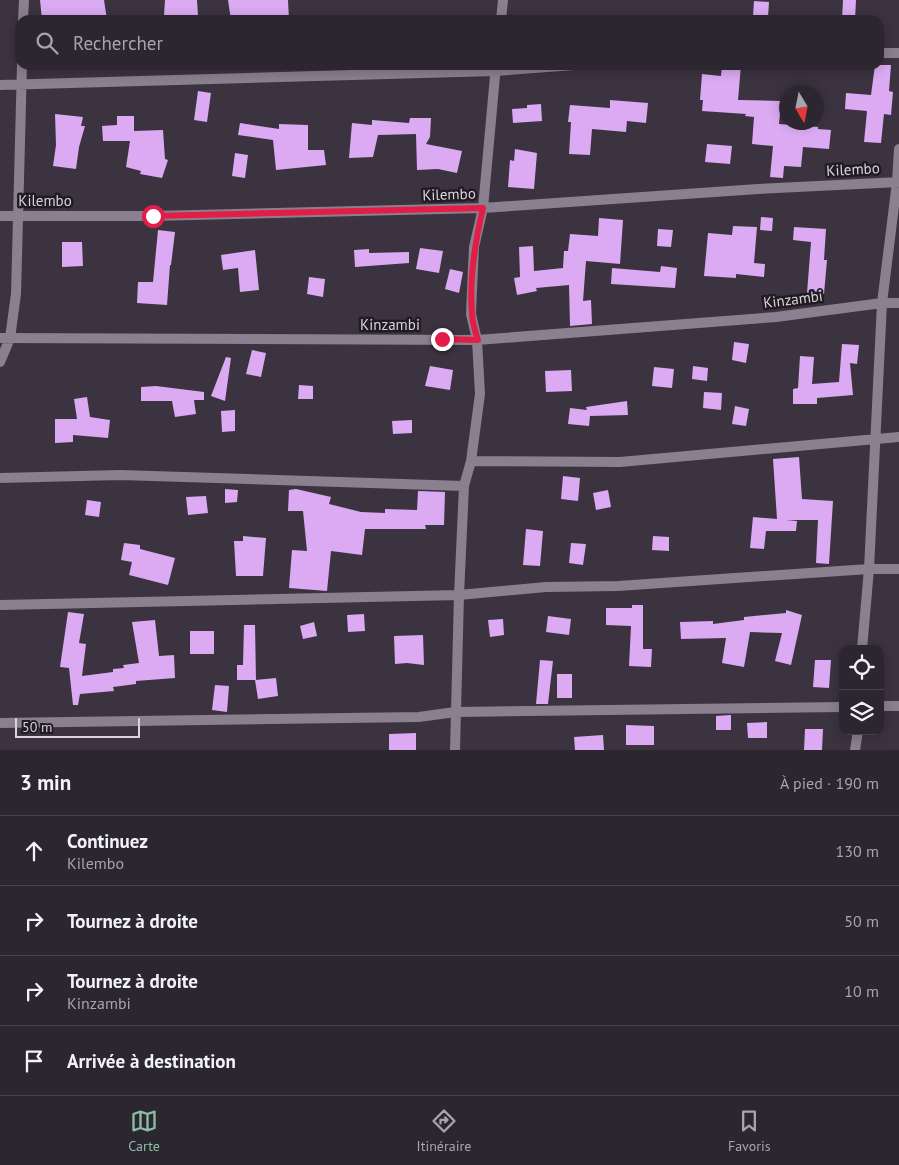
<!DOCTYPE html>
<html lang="fr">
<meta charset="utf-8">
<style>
body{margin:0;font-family:"PT Sans",sans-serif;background:#38323c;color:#f1f3f6}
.controls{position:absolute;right:15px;bottom:15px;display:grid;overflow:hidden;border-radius:10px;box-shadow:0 2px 12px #0003}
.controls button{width:45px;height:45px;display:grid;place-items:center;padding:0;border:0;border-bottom:1px solid #48434c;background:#2c2630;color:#f1f3f6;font:25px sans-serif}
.compass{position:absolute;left:779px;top:85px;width:45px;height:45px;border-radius:50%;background:#2c2630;box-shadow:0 2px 12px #0003;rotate:170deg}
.scale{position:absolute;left:15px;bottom:12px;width:125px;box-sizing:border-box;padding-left:5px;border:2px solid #d9d4dc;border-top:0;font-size:14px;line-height:18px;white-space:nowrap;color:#d9d4dc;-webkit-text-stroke:4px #201c22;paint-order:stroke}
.stop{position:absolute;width:15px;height:15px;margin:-11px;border:4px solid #e11d48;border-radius:50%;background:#fff}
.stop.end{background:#e11d48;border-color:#fff;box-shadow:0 1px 5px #0008}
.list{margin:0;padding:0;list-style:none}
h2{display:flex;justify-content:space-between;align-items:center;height:65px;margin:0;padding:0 20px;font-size:21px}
h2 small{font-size:16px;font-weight:400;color:#a6a5ab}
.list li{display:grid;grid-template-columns:32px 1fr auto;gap:15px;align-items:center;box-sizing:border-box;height:70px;padding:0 20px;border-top:1px solid #48434c}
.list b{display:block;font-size:19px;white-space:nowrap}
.list p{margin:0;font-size:16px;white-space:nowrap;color:#a6a5ab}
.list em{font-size:16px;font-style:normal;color:#a6a5ab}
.icon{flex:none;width:28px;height:28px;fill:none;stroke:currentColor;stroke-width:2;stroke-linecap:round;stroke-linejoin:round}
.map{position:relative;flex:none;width:899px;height:750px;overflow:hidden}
.search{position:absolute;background:#2c2630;box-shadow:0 2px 12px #0003;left:15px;right:15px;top:15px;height:55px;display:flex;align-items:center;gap:12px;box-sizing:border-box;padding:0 18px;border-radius:15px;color:#a6a5ab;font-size:19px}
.sheet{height:345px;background:#2c2630}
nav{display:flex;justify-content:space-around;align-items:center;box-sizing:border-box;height:70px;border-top:1px solid #48434c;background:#2c2630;font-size:14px;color:#a6a5ab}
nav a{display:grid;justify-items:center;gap:2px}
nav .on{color:#8abfa5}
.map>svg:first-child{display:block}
</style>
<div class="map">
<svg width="899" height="750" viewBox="0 0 899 750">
<rect width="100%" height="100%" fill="#3b3340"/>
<path fill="#dbaaf2" d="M40,0H104L107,20H42Z
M165,0H197L198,16L164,15Z
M228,0H288L289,20H231Z
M843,0H856L855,20H842Z
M754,1L769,2L768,17L753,16Z
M722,65H741L738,100L781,101L779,124L818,127V129L831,130L829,149L803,147L801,167L784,166L783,178L770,177L773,146L752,144L754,117L745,116L746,114L702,111L703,100H700L702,74L721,76Z
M875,65H891L889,91L893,92L891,115L884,114L881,143L864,142L867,111L845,109L846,93L871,95Z
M198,91L211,93L207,122L194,120Z
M610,100L648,103L646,123L627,121L626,132L592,129L590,155L569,154L571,122H568L570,105L610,108Z
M541,104L542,121L513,123L512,109L527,108V105Z
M55,114L83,117L81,126H85L79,147L76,169L53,166L56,145Z
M117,116H134V131L163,130L165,159L168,160L162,178L140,174L141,171L126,167L130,141H103L102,126L117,125Z
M410,118H431L430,137L426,144L462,151L457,173L438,169L417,170L416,134L378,135L373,157L349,158L352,123L372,125V120L409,123Z
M240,123L279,129V124L308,125V150H324L326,165L276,170L273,140L238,135Z
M707,144L732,146L730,164L705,162Z
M515,149L537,153L534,189L508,187L510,160L514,161Z
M235,153L248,155L245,178L232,176Z
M761,217L773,218L772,231L760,230Z
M599,218L623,220L620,264L586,261L583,301L591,300L592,324L570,326L569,285L536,288L537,291L517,295L514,278L520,277L519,247L533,246L534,271L563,268L564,251H568L570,234L598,236Z
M733,226L757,227L754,263L765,264L764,277L736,274V278L704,276L708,233L732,235Z
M794,227L826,229L824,260H827L824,294L807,293L811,242L793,240Z
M658,229L673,230L671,247L657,246Z
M158,230L175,232L171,265H170L167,305L137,303L138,282H153Z
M62,242H82L83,266L62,267Z
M420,248L443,251L439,273L416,269Z
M369,249V253L409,252V263L355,267L354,250Z
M255,250L259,290L240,292L238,268L223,270L221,255Z
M661,266L677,268L675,288L611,284L612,268L660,272Z
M450,269L463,272L459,293L445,289Z
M309,277L325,279L323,297L307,294Z
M734,342L749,344L746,363L732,360Z
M842,344L859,345L857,364L850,363L853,395L817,398V404H793V389L798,388L800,356L814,357L812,384L839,382Z
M252,350L266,353L261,377L246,374Z
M226,357L231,358L225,401L211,396Z
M430,366L453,370L450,390L425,386Z
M693,366L708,368L707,381L692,379Z
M654,367L674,369L672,388L652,386Z
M571,370L572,391L546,392L545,371Z
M299,385L313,386V399H298Z
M156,386L204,392V400H194L196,414L175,417L172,401H141V387Z
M704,392L722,393L721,410L703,408Z
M87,397L90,417L110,420L108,438L73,435V442L55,443V419H77L74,399Z
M627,401L628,415L590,416L589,426L568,424L570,408L587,410L586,407Z
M735,406L749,409L746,426L732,424Z
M235,410V431L222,432L221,411Z
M412,420V433L393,434L392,421Z
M799,457L802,499L833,501L829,564L816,563L818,520H786L797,521L796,531H766L764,549L750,548L753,517L777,519L773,459Z
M563,476L580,478L578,501L561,499Z
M225,489L238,490L237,502L225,503Z
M296,489L331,497L329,504L361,512L385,513V509L417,510L418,491L445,492L444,525H425L426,529H365L362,555L331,551L327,591L289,588L292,550L307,551L303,511H288L289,490Z
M608,490L611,507L596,510L593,493Z
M206,496L208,513L188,515L186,497Z
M87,500L101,502L99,517L85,515Z
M526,529L543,531L540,566L523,565Z
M243,536L266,538L263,576H236L234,541H243Z
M653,536L669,537V551L652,550Z
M124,543L140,545V549L175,558L168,585L129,575L132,562L121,560Z
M571,543L586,544L583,565L569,563Z
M632,605H643V649H652L651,667L629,666L631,626L606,625V608H632Z
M786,610L802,615L791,665L775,661L782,633L750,632L744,667L722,663L726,638L681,639L680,622L713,621V624L744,620V617L786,613Z
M68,612L84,614L79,643L86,644L82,676L113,672V669L124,668L123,665L139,663L132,622L155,620L159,656L174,655L175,678L136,681V684L113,687L114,691L80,694L78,705H73L69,668L60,667Z
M364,614L365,631L348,632L347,615Z
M548,616L571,619L569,635L546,632Z
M503,619L504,635L490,637L488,620Z
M314,622L317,636L303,639L300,626Z
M244,625H255L256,680H237V665H243Z
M190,631H214V654H190Z
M423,635L424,665L407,663L395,664L394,636Z
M540,660L553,661L548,704H536Z
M815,660H831L829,688L813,687Z
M557,674H572V698H557Z
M276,678L278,696L258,699L255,680Z
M215,685L229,686L227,712L212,710Z
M731,715V730H716V716Z
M767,722V738H748L747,723Z
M626,725L654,726V745H626Z
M805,729H823L822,750H804Z
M416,733V750H389V734Z
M603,735L604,750H575L574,737Z"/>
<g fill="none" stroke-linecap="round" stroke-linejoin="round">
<path stroke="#8a808f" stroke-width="10" d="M23,20L24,0
M501,20L503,0
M879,53H899
M0,85L495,71L574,65
M0,216H153L483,208L758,189L899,182
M0,338L477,340L776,317L882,303H899
M0,362L10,338L16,294L22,65
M471,461L620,462L899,437
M0,478L120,475L464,486
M0,605L459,595L546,587L618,586L869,569H899
M862,649L869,569L882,303L897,182L899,149
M880,706H899
M0,723L419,717L455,712L843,707
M455,750L459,595L464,486L471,461L480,394L477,340L471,314L472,290L474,247L483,208L496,65
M855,750L858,731"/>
</g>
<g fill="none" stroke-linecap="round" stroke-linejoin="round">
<path stroke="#e11d48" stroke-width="6" d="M153,216L483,208C475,242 469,278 472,313C472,322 475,331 478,340L442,339"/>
</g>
<g text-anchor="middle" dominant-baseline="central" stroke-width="5" stroke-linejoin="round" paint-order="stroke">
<g font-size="15" fill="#d9d4dc" stroke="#201c22">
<text transform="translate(853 169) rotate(-3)">Kilembo</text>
<text transform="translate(449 194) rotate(-2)">Kilembo</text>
<text x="45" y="200">Kilembo</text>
<text transform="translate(793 299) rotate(-7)">Kinzambi</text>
<text x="390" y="324">Kinzambi</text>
</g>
</g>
</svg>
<div class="controls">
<button><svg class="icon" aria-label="locate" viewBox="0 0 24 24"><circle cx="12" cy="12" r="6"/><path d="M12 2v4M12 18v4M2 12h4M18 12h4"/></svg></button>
<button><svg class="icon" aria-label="layers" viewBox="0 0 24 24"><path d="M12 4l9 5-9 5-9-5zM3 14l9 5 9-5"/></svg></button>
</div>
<svg class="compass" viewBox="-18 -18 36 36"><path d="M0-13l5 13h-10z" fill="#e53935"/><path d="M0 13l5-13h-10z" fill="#a6a5ab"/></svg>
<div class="scale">50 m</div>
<div class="stop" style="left:153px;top:216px"></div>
<div class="stop end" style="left:442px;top:339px"></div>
<div class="search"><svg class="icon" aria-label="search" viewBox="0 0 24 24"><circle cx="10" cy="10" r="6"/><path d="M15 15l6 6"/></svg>Rechercher</div>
</div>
<section class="sheet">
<h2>3 min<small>À pied · 190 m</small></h2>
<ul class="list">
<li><svg class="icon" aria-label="ahead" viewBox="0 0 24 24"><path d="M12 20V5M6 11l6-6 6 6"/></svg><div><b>Continuez</b><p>Kilembo</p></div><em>130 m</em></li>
<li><svg class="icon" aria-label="right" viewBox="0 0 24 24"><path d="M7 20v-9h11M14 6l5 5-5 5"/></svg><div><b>Tournez à droite</b></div><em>50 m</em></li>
<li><svg class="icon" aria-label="right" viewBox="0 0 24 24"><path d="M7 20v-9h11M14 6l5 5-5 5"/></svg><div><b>Tournez à droite</b><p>Kinzambi</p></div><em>10 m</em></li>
<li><svg class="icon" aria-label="arrive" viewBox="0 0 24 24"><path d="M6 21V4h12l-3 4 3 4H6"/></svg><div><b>Arrivée à destination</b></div></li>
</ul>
</section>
<nav>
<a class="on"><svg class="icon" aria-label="map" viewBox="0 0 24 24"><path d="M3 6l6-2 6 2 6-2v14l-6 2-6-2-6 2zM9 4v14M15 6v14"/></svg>Carte</a>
<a><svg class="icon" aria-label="directions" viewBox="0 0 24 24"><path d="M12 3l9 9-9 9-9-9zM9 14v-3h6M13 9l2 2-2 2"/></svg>Itinéraire</a>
<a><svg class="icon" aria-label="saved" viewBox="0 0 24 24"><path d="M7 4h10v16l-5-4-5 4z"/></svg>Favoris</a>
</nav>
